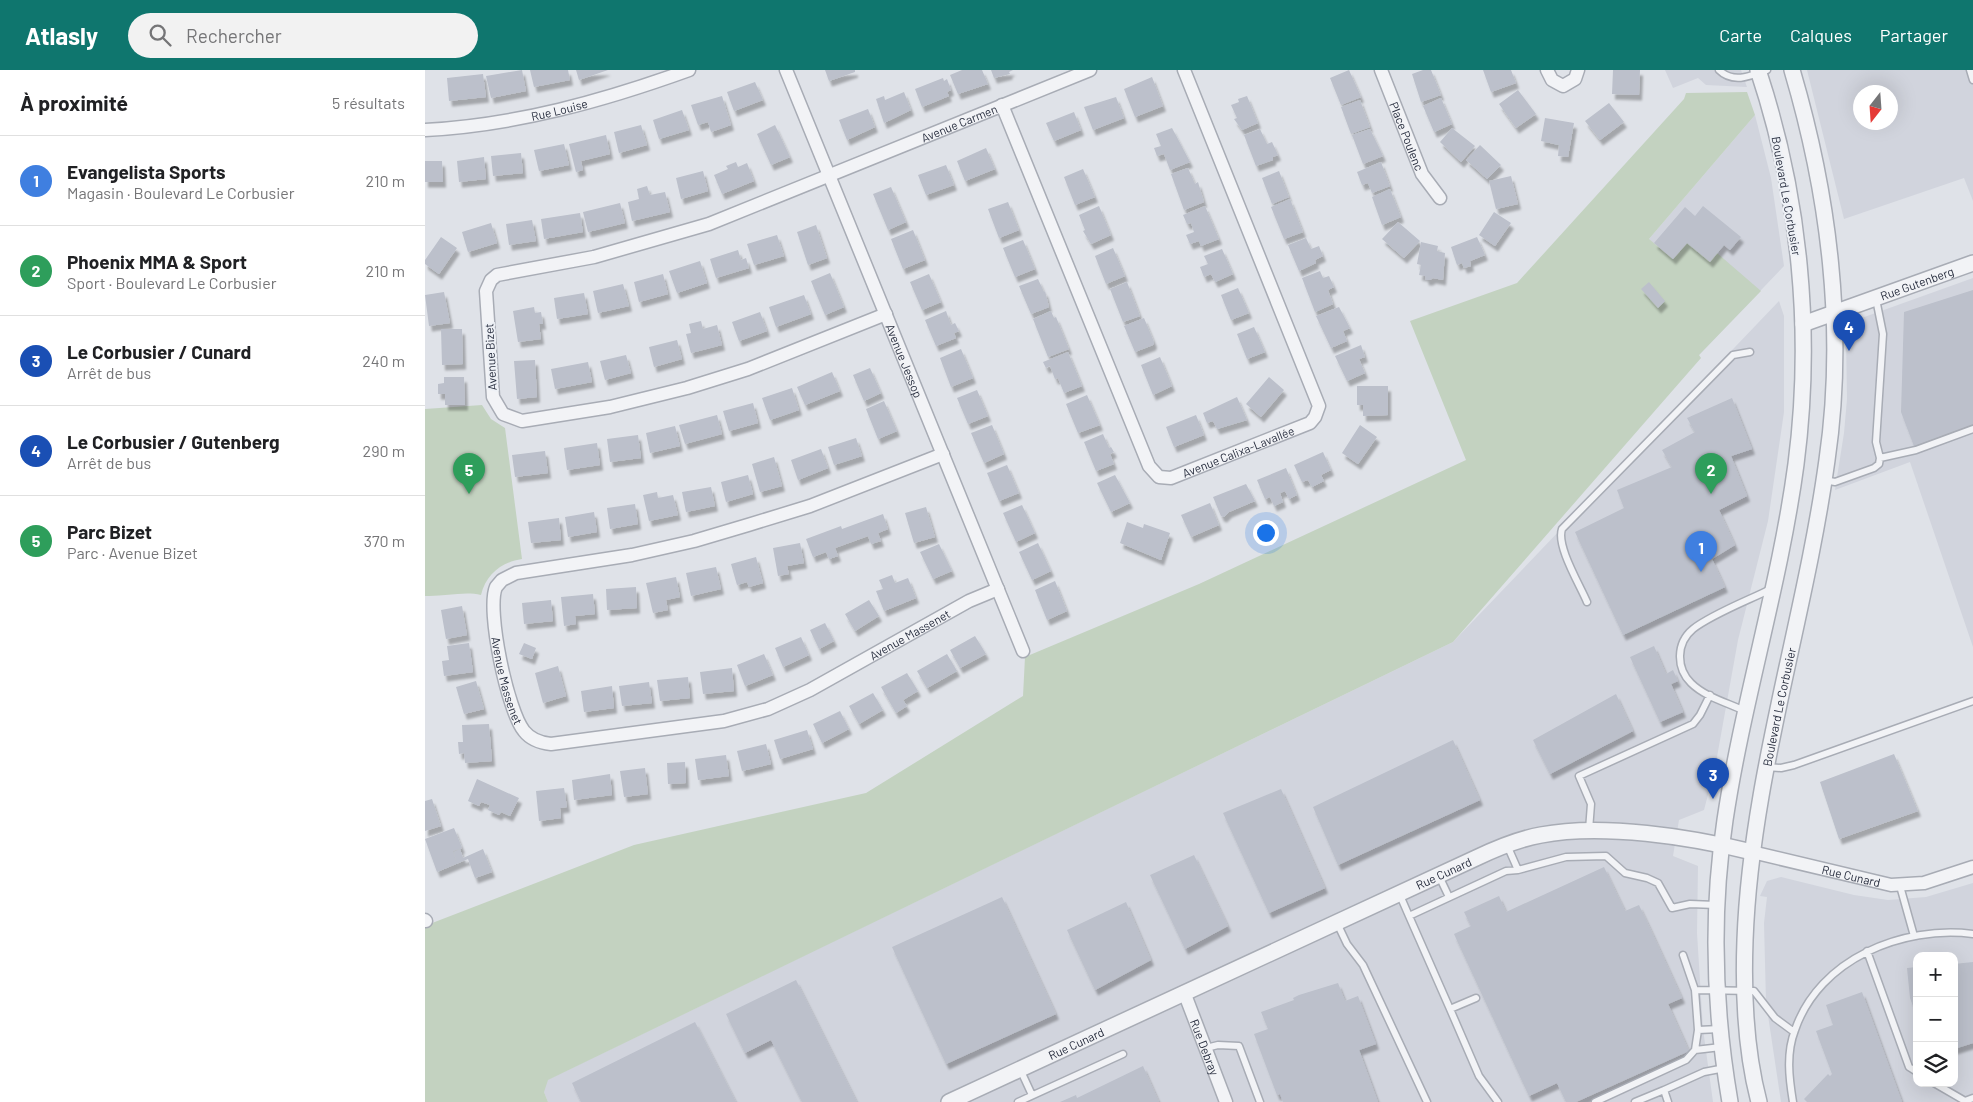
<!DOCTYPE html>
<html lang="fr">
<meta charset="utf-8">
<style>
body{margin:0;font-family:Barlow,sans-serif;background:#f2f2f2;color:#202124}
.controls{position:absolute;right:15px;bottom:15px;display:grid;overflow:hidden;border-radius:10px;box-shadow:0 5px 20px #0002}
.controls button{width:45px;height:45px;display:grid;place-items:center;padding:0;border:0;border-bottom:1px solid #e0e0e0;background:#fff;color:#202124;font:25px sans-serif}
.compass{position:absolute;left:1428px;top:15px;width:45px;height:45px;border-radius:50%;background:#fff;box-shadow:0 5px 20px #0002;rotate:197deg}
.you{position:absolute;left:840px;top:462px;width:18px;height:18px;margin:-12px;border:4px solid #fff;border-radius:50%;background:#1a73e8;box-shadow:0 0 0 8px #1a73e833}
.badge{display:grid;place-items:center;width:32px;height:32px;border-radius:50%;background:#0f766e;color:#fff;font-size:16px;font-weight:700}
.pin{position:absolute;translate:-50% -41px;filter:drop-shadow(0 1px 2px #0008)}
.pin::after{content:'';position:absolute;top:26px;width:18px;height:15px;background:inherit;clip-path:polygon(0 0,100% 0,50% 100%)}
.list{margin:0;padding:0;list-style:none}
h2{display:flex;justify-content:space-between;align-items:center;height:65px;margin:0;padding:0 20px;font-size:21px}
h2 small{font-size:16px;font-weight:400;color:#757577}
.list li{display:grid;grid-template-columns:32px 1fr auto;gap:15px;align-items:center;box-sizing:border-box;height:90px;padding:0 20px;border-top:1px solid #e0e0e0}
.list b{display:block;font-size:19px;white-space:nowrap}
.list p{margin:0;font-size:16px;white-space:nowrap;color:#757577}
.list em{font-size:16px;font-style:normal;color:#757577}
.icon{flex:none;width:28px;height:28px;fill:none;stroke:currentColor;stroke-width:2;stroke-linecap:round;stroke-linejoin:round}
.map{position:relative;flex:none;width:1548px;height:1032px;overflow:hidden}
header{display:flex;align-items:center;gap:30px;box-sizing:border-box;height:70px;padding:0 25px;background:#0f766e;color:#fff}
header strong{font-size:24px}
nav{display:flex;gap:28px;margin-inline-start:auto;font-size:18px}
.search{width:350px;height:45px;background:#f2f2f2;display:flex;align-items:center;gap:12px;box-sizing:border-box;padding:0 18px;border-radius:28px;color:#757577;font-size:19px}
main{display:flex}
aside{flex:1;background:#fff}
.map>svg:first-child{display:block}
</style>
<header>
<strong>Atlasly</strong>
<div class="search"><svg class="icon" aria-label="search" viewBox="0 0 24 24"><circle cx="10" cy="10" r="6"/><path d="M15 15l6 6"/></svg>Rechercher</div>
<nav><a>Carte</a><a>Calques</a><a>Partager</a></nav>
</header>
<main>
<aside>
<h2>À proximité<small>5 résultats</small></h2>
<ul class="list">
<li><span class="badge" style="background:#3f7fe0">1</span><div><b>Evangelista Sports</b><p>Magasin · Boulevard Le Corbusier</p></div><em>210 m</em></li>
<li><span class="badge" style="background:#2e9e5b">2</span><div><b>Phoenix MMA &amp; Sport</b><p>Sport · Boulevard Le Corbusier</p></div><em>210 m</em></li>
<li><span class="badge" style="background:#1a4fb4">3</span><div><b>Le Corbusier / Cunard</b><p>Arrêt de bus</p></div><em>240 m</em></li>
<li><span class="badge" style="background:#1a4fb4">4</span><div><b>Le Corbusier / Gutenberg</b><p>Arrêt de bus</p></div><em>290 m</em></li>
<li><span class="badge" style="background:#2e9e5b">5</span><div><b>Parc Bizet</b><p>Parc · Avenue Bizet</p></div><em>370 m</em></li>
</ul>
</aside>
<div class="map">
<svg width="1548" height="1032" viewBox="0 0 1548 1032">
<defs>
<filter id="shadow"><feDropShadow dx="3" dy="5.5" stdDeviation="1" flood-color="#0004"/></filter>
</defs>
<rect width="100%" height="100%" fill="#dfe2e8"/>
<path fill="#d1d4dd" fill-rule="evenodd" d="M1240,0H1316L1322,17L1281,15L1273,8L1248,18Z
M1382,0H1548V131L1539,108L1419,149ZM1436,22H1466V52H1436Z
M1330,45L1346,108L1359,196L1274,285L1224,169Z
M1548,208V577L1485,392L1410,420L1419,363L1422,329L1421,266L1427,254L1431,250Z
M1354,231L1359,246V342L1343,451L1313,570L1290,698L1279,740L1254,750L1248,786L1273,796L1272,863L1278,959L1288,1032H123L119,1022L118,1012L1028,572Z
M1356,807L1429,825L1463,830L1501,827L1548,813V1032H1356L1341,932L1339,853L1342,827L1335,826L1342,811ZM1492,886H1529V1013H1492Z"/>
<path fill="#c3d2c0" d="M1322,22L1330,45L1224,169L1248,189L1262,173L1292,183L1336,221L1274,285L1276,288L1028,572L123,1010L119,1022L123,1032H0V857L2,855L209,775L441,723L598,626L600,587L774,514L1041,390L985,251L1092,213L1259,29L1261,23Z
M57,335L66,349L80,358L97,489C77,492 61,504 56,525C38,521 19,527 0,526V339Z"/>
<path fill="#bcc0cb" filter="url(#shadow)" d="M97,0L101,21L66,28L61,6Z
M105,0H143L145,10L109,17Z
M151,0H183L154,10Z
M400,0H430V2L404,11Z
M537,0H557L563,14L533,24L525,5Z
M566,0H588L584,2L585,4L569,8Z
M924,0L936,27L916,35L905,8Z
M998,0H1006L1016,25L996,32L987,4Z
M1058,0H1086L1091,13L1066,22Z
M1188,0H1215L1214,25L1187,24Z
M58,4L61,27L24,31L22,8Z
M727,7L738,36L710,47L699,19Z
M518,8L519,11L522,9L526,20L522,22L524,26L497,37L490,19Z
M330,12L338,30L309,41L302,22Z
M1093,20L1111,44L1091,58L1074,34Z
M479,22L486,40L459,53L451,29L459,26L460,30Z
M297,26L306,55L286,62L283,52L273,55L266,35Z
M822,26L833,53L817,60L809,49L812,48L806,35L814,32L813,29Z
M691,27L699,48L668,60L659,37Z
M1016,28L1027,54L1009,62L998,36Z
M935,30L945,57L926,64L916,37Z
M1184,33L1199,52L1175,70L1160,51Z
M443,39L450,57L422,70L414,50Z
M257,40L264,60L234,69L228,50Z
M649,42L656,60L629,71L621,53Z
M1120,48L1149,53L1143,87L1133,86L1134,75L1116,71Z
M216,55L222,75L194,83L189,62Z
M350,55L365,87L346,95L332,64Z
M747,58L765,92L745,100L739,84L732,86L729,78L736,76L731,64Z
M1027,58L1050,76L1036,92L1015,72Z
M835,59L842,74L847,72L853,85L848,87V90L831,96L819,65Z
M945,59L958,86L938,94L927,65Z
M181,65L185,84L156,91L158,100L151,102L144,74Z
M139,74L144,95L114,101L109,80Z
M1055,75L1076,95L1062,109L1041,90Z
M561,78L570,99L540,111L532,91Z
M96,83L98,103L68,106L66,86Z
M59,87L61,109L34,112L32,91Z
M0,91H17L18,112H0Z
M311,92L313,97L322,93L329,111L297,124L289,105L303,99L301,96Z
M956,92L965,116L947,123L943,113L937,115L932,102Z
M521,95L529,115L501,125L493,105Z
M763,98L770,114L773,112L779,132L759,140L746,104Z
M658,99L670,127L650,135L639,107Z
M278,101L283,121L256,129L251,108Z
M854,101L864,127L847,134L837,108Z
M1086,106L1093,134L1071,139L1064,111Z
M222,116L225,125L240,122L245,142L207,151L203,132L214,129L212,119Z
M466,117L481,152L463,160L448,124Z
M965,119L976,147L957,155L947,127Z
M865,129L878,162L859,169L846,137Z
M583,132L594,160L574,168L563,139Z
M195,133L200,153L163,162L158,142Z
M674,136L686,165L666,174L658,161L660,160L654,145Z
M780,136L794,169L776,176L774,171L765,174L761,165L769,162L766,153L762,154L758,145Z
M1278,136L1316,167L1305,180L1299,175L1285,192L1262,173L1248,189L1229,173L1260,137L1270,146Z
M1069,142L1086,153L1070,176L1054,165Z
M155,143L158,162L119,169L116,149Z
M107,150L111,171L84,175L81,154Z
M973,152L995,171L979,188L957,169Z
M66,153L72,173L43,182L37,162Z
M391,155L402,188L383,195L372,162Z
M488,160L500,190L478,199L466,169Z
M352,165L359,186L329,195L322,174Z
M16,167L32,178L14,204L0,194V190Z
M1052,167L1060,185L1045,191L1046,196L1039,198L1037,193L1032,195L1026,177Z
M881,168L886,179L894,176L898,186L890,190L891,193L874,201L863,175Z
M598,170L610,199L590,207L578,178Z
M996,172L1013,176L1012,181L1020,183L1018,210L1008,208L1005,210H1001L1000,206L994,205L996,195L992,194Z
M688,178L700,206L681,214L670,186Z
M797,179L808,204L790,212L786,204L779,207L775,197L783,194L779,186Z
M313,180L316,190L321,188L324,198L291,208L285,189Z
M275,191L282,213L252,223L244,201Z
M895,201L898,208L904,206L909,217L903,220L908,234L890,242L877,208Z
M405,203L419,237L400,245L386,211Z
M238,204L243,224L214,232L209,212Z
M504,204L516,232L497,240L485,212Z
M613,209L619,222L620,221L624,237L606,244L594,216Z
M702,212L715,246L698,252L685,219Z
M1224,212L1240,231L1233,238L1216,219Z
M198,214L204,236L173,243L168,221Z
M813,218L824,243L806,250L796,225Z
M1548,220V354L1489,376L1476,342L1479,242Z
M19,222L25,253L4,256L0,225Z
M159,223L163,244L132,249L129,228Z
M379,225L386,244L351,257L344,237Z
M109,237L110,243L116,242L118,254H114L116,269L93,272L88,241Z
M914,237L925,258L918,261L922,271L906,278L891,246Z
M521,241L526,255L530,253L534,261L529,263L531,268L511,276L500,250Z
M626,241L629,248L631,247L644,279L623,287L608,249Z
M335,242L342,261L314,271L307,252Z
M719,248L729,272L728,275L710,282L699,256Z
M276,251L278,259L292,255L297,275L266,283L261,264L266,263L264,254Z
M829,257L840,282L822,289L812,264Z
M16,259H37L38,294L17,295Z
M252,270L257,289L229,297L224,277Z
M936,275L940,287L934,289L940,303L922,311L910,286Z
M536,279L548,308L526,317L515,288Z
M643,282L657,316L639,323L633,308L630,309L625,296L621,298L618,292Z
M201,285L206,303L180,310L175,291Z
M735,287L747,316L728,325L716,295Z
M110,290L112,327L92,329L89,291Z
M163,292L167,312L130,319L126,299Z
M445,298L456,323L439,331L428,305Z
M407,302L415,321L380,335L372,317Z
M19,307H39L40,335H20V324H13V314L19,313Z
M844,307L859,320L836,347L821,334Z
M932,316H963V345L938,346V335H932Z
M367,318L374,340L345,350L337,328Z
M552,320L563,346L543,354L532,328Z
M662,325L675,355L653,363L641,334Z
M812,327L822,350L792,359L788,351L782,353L778,343Z
M1307,328L1327,379L1306,386L1322,426L1294,440L1310,475L1287,489L1300,517L1198,565L1150,462L1199,438L1192,420L1247,397L1237,380L1270,362L1262,348Z
M459,331L472,361L453,369L441,339Z
M328,333L333,353L304,361L298,341Z
M292,345L297,364L260,374L254,355Z
M771,345L779,365L749,377L741,357Z
M567,355L579,384L559,393L546,363Z
M935,355L952,367L933,394L917,383Z
M250,356L255,376L225,383L221,363Z
M678,364L684,378L686,377L689,382L685,384L689,394L671,401L659,372Z
M213,365L216,388L185,392L182,369Z
M431,368L437,386L409,395L403,377Z
M172,373L175,395L142,400L139,378Z
M396,379L403,398L373,410L366,390Z
M120,381L123,403L90,407L87,385Z
M898,382L906,400L896,405L899,411L887,417L883,410L877,412L869,395Z
M349,387L357,416L335,422L327,394Z
M582,395L594,423L574,431L562,403Z
M861,398L872,425L864,429L860,421L855,423L858,432L849,436L845,427L840,429L832,410Z
M323,405L328,424L301,432L296,412Z
M690,405L705,433L686,442L672,413Z
M821,414L830,431L804,442L799,447L796,446L788,427Z
M286,417L290,436L261,442L257,422Z
M232,422L233,428L248,425L253,445L224,451L218,425Z
M785,433L794,455L766,467L756,445Z
M210,434L213,454L185,459L182,438Z
M597,435L610,463L591,472L578,443Z
M501,437L510,467L489,473L480,443Z
M169,442L172,462L143,467L140,447Z
M458,444L463,459L453,463L456,471L446,474L443,466L410,478L413,486L404,489L401,482L388,487L381,469L416,456L417,459Z
M134,448L136,470L106,473L103,452Z
M702,452L718,458L719,454L745,463L736,490L695,473Z
M375,473L379,493L362,496L364,504L353,506L348,478Z
M613,473L626,501L607,510L594,482Z
M514,474L527,501L508,509L495,482Z
M331,487L338,513L324,517L322,512L312,515L306,494Z
M291,497L296,519L266,526L261,503Z
M467,505L470,513L483,508L491,528L459,541L451,521L458,519L454,510Z
M251,507L255,527L241,530L243,540L228,543L221,513Z
M630,511L642,541L622,550L610,520Z
M211,517L212,538L182,540L181,519Z
M168,524L170,544L150,546L151,554L139,556L136,527Z
M126,530L128,551L99,554L97,533Z
M444,530L454,546L430,561L420,544Z
M37,536L42,565L21,569L16,540Z
M400,553L409,571L394,579L385,560Z
M550,566L561,584L535,598L525,580Z
M376,567L384,585L358,597L350,578Z
M44,573L48,602L19,606L17,591L24,590L22,576Z
M99,573L111,578L107,589L94,584Z
M1229,576L1241,604L1248,600L1253,611L1246,614L1258,642L1235,652L1205,587Z
M339,584L348,605L320,616L312,595Z
M522,584L532,601L502,618L492,601Z
M133,596L141,626L118,633L110,603Z
M307,598L309,621L278,624L275,602Z
M482,603L493,621L478,630L482,636L471,643L456,617Z
M263,607L265,628L235,631L232,610Z
M51,611L59,639L39,644L31,617Z
M224,612L227,633L197,636L194,616Z
M187,616L189,638L159,642L156,621Z
M448,623L458,640L434,654L424,636Z
M1191,624L1208,661L1125,704L1108,670Z
M415,641L424,659L397,673L388,654Z
M64,654L67,691L40,693L39,683L34,684L33,672H38L37,655Z
M382,660L388,679L355,689L349,670Z
M1028,670L1055,730L913,795L888,737Z
M341,674L346,694L317,701L312,681Z
M1469,684L1493,741L1414,769L1395,712Z
M301,685L304,706L273,710L270,689Z
M260,692L261,713L243,714L242,693Z
M220,698L223,724L199,727L195,701Z
M185,704L187,725L149,730L147,710Z
M52,709L94,728L85,746L76,742L74,745L63,740L65,735L56,732L54,736L43,731Z
M139,718L142,737L135,738L136,748L114,751L111,721Z
M856,719L900,818L844,843L798,743Z
M7,729L16,756L0,761V731Z
M29,758L37,778L28,781L31,791L29,782L35,779L38,788L58,779L67,802L50,808L43,789L12,802L0,769Z
M769,785L803,856L760,879L725,805Z
M1179,797L1200,841L1214,835L1224,856L1257,928L1243,934L1264,981L1151,1032H1141L1132,1013L1104,1026L1029,864L1046,856L1039,842L1074,826L1081,842Z
M577,827L631,944L521,994L467,877Z
M701,832L726,890L670,920L642,860Z
M1548,892V973L1529,979V894Z
M1492,897V947L1485,928L1482,898Z
M371,910L432,1032H377L346,970L320,983L301,944Z
M913,913L920,931L933,926L951,974L934,980L953,1032H858L855,1024L852,1025L829,964L843,959L836,942L869,930L868,928L874,925Z
M1437,922L1477,1032H1382L1379,1029L1403,1004L1405,1006L1407,1004L1391,961L1408,955L1401,935Z
M270,952L311,1032H156L147,1013Z
M718,996L734,1032H635L651,1025L652,1028Z"/>
<g fill="none" stroke-linecap="round" stroke-linejoin="round">
<g stroke="#a8acb5" stroke-width="9">
<path id="service" d="M1294,0C1308,14 1326,6 1342,0
M1545,0L1548,10
M1455,388L1491,380L1548,359
M1399,410L1410,412L1449,398L1454,394L1455,388L1451,372L1458,264L1451,229
M1162,532C1155,515 1131,476 1137,459L1308,285L1325,282
M1320,641C1303,633 1280,627 1266,613C1251,598 1251,573 1268,559C1287,544 1324,530 1346,519
M1341,697L1356,698L1369,695L1548,631
M1164,760L1166,734L1154,706L1268,654L1275,645L1285,625
M1082,775L1093,800L1141,787L1181,786L1200,803L1222,808L1233,813L1247,838L1265,834L1291,835
M1014,806L1024,827
M1475,816L1489,866
M974,823L984,846L1081,801L1093,800
M984,846L1025,939L1051,928
M912,853L922,874L938,895L1002,1032
M1442,881L1484,997L1492,1002
M1258,885L1270,920
M1025,939L1054,1006L1073,1032
M1295,959L1273,960L1270,920L1329,921L1350,948L1369,962
M781,978L793,975L814,976L835,1032
M1270,980L1296,977
M595,999L607,1025
M1509,1013L1540,1031L1548,1028
M593,1032L698,984
M1170,1032L1261,990L1270,980L1273,960
M1210,1032L1239,1020
M1243,1032L1239,1020L1279,1002L1300,998
M1368,1032C1364,1008 1361,983 1370,960C1394,889 1478,855 1548,864"/>
</g>
<g stroke="#a8acb5" stroke-width="15">
<g id="minor">
<path id="s1" d="M361,0L598,581"/>
<path id="s2" d="M956,0L997,104L1015,128"/>
<path d="M1122,0L1127,10L1138,16L1150,9L1153,0"/>
<path id="s3" d="M577,35L724,396L734,407L746,408L885,353L890,347L894,336L759,0"/>
<path id="s4" d="M0,60C92,55 178,31 264,0"/>
<path id="s5" d="M461,244L323,299L262,318L185,337L97,351L78,344L68,327L61,221L66,210L72,205L169,187L284,154L665,0"/>
<path id="s6" d="M518,384L385,436L323,455L269,471L207,485L91,503L77,510L71,517C61,540 83,642 99,661C106,670 116,673 126,674L299,651L343,639L385,620L544,531L573,519"/>
<path id="s7" d="M1327,782L1466,815L1499,813L1548,797"/>
<path d="M0,850L1,851"/>
<path id="s8" d="M759,922L801,1032"/>
</g>
</g>
<g stroke="#a8acb5" stroke-width="18">
<g id="tertiary">
<path id="s9" d="M1378,254L1548,193"/>
<path id="s10" d="M524,1032L1051,788C1072,778 1093,769 1116,765C1177,753 1266,767 1327,782"/>
<path d="M1305,1032C1289,939 1286,843 1300,750C1318,630 1355,514 1371,394C1388,263 1375,126 1333,0"/>
<path id="s11" d="M1334,1032C1320,979 1318,925 1320,870C1326,707 1380,551 1402,390C1421,260 1404,125 1367,0"/>
</g>
</g>
<use href="#service" stroke="#f2f3f6" stroke-width="6"/>
<use href="#minor" stroke="#f2f3f6" stroke-width="12"/>
<use href="#tertiary" stroke="#f2f3f6" stroke-width="15"/>
</g>
<g text-anchor="middle" dominant-baseline="central" stroke-width="4" stroke-linejoin="round" paint-order="stroke">
<g font-size="12" fill="#282e3f" stroke="#eef1f6">
<text stroke="none"><textPath href="#s4" startOffset="136">Rue Louise</textPath></text>
<text stroke="none"><textPath href="#s5" startOffset="1035">Avenue Carmen</textPath></text>
<text stroke="none"><textPath href="#s2" startOffset="71">Place Poulenc</textPath></text>
<text transform="translate(1362 126) rotate(80)">Boulevard Le Corbusier</text>
<text stroke="none"><textPath href="#s9" startOffset="121">Rue Gutenberg</textPath></text>
<text transform="translate(65 287) rotate(-93)">Avenue Bizet</text>
<text stroke="none"><textPath href="#s1" startOffset="314">Avenue Jessop</textPath></text>
<text stroke="none"><textPath href="#s3" startOffset="489">Avenue Calixa-Lavallée</textPath></text>
<text stroke="none"><textPath href="#s6" startOffset="1030">Avenue Massenet</textPath></text>
<text stroke="none"><textPath href="#s6" startOffset="565">Avenue Massenet</textPath></text>
<text stroke="none"><textPath href="#s11" startOffset="399">Boulevard Le Corbusier</textPath></text>
<text stroke="none"><textPath href="#s10" startOffset="545">Rue Cunard</textPath></text>
<text stroke="none"><textPath href="#s7" startOffset="102">Rue Cunard</textPath></text>
<text stroke="none"><textPath href="#s10" startOffset="140">Rue Cunard</textPath></text>
<text stroke="none"><textPath href="#s8" startOffset="59">Rue Debray</textPath></text>
</g>
</g>
</svg>
<div class="controls">
<button>+</button>
<button>−</button>
<button><svg class="icon" aria-label="layers" viewBox="0 0 24 24"><path d="M12 4l9 5-9 5-9-5zM3 14l9 5 9-5"/></svg></button>
</div>
<svg class="compass" viewBox="-18 -18 36 36"><path d="M0-13l5 13h-10z" fill="#e53935"/><path d="M0 13l5-13h-10z" fill="#757577"/></svg>
<div class="you"></div>
<div class="pin badge" style="left:1276px;top:502px;background:#3f7fe0">1</div>
<div class="pin badge" style="left:1286px;top:424px;background:#2e9e5b">2</div>
<div class="pin badge" style="left:1288px;top:729px;background:#1a4fb4">3</div>
<div class="pin badge" style="left:1424px;top:281px;background:#1a4fb4">4</div>
<div class="pin badge" style="left:44px;top:424px;background:#2e9e5b">5</div>
</div>
</main>
